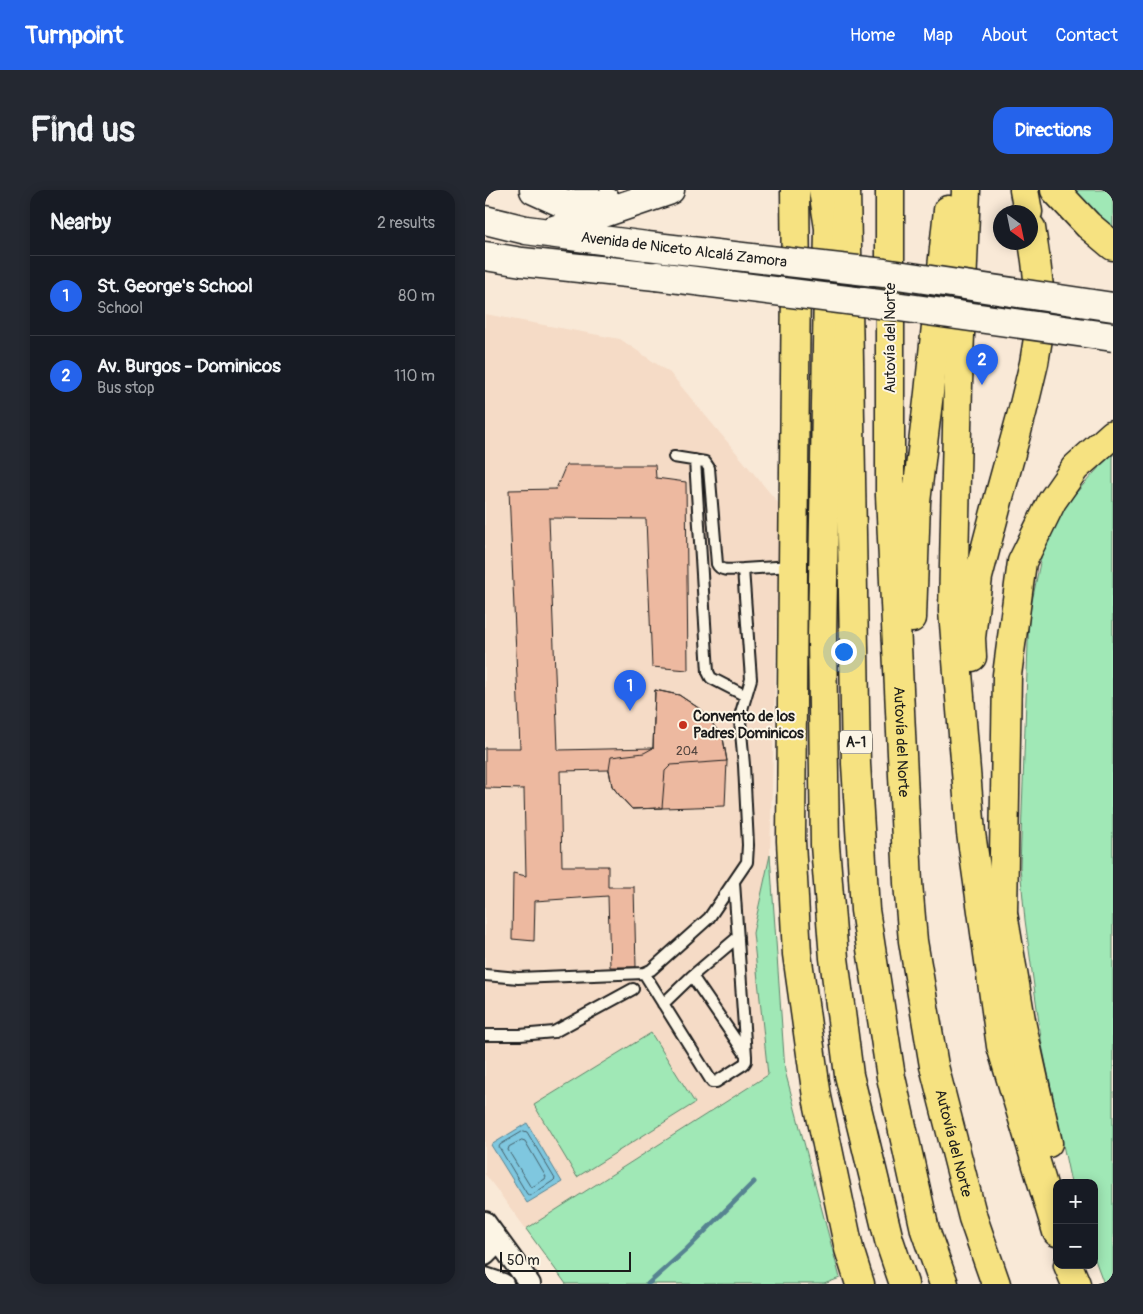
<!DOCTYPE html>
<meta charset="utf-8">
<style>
body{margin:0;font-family:Pangolin,sans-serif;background:#242831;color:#f1f3f6}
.controls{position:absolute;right:15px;bottom:15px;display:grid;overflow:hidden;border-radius:10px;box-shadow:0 2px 12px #0003}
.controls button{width:45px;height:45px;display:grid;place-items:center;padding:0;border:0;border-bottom:1px solid #363941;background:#171b24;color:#f1f3f6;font:25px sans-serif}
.compass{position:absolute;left:508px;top:15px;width:45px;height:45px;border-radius:50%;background:#171b24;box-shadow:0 2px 12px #0003;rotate:147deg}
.scale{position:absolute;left:15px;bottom:12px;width:131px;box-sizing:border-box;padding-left:5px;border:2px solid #1c1c1c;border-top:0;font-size:14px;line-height:18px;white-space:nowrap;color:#1c1c1c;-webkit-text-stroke:4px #fcf5e5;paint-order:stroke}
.you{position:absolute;left:358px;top:461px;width:18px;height:18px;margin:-12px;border:4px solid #fff;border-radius:50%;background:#1a73e8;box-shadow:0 0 0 8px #1a73e833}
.badge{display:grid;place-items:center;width:32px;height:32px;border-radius:50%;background:#2563eb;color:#fff;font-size:16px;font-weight:700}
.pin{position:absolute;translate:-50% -41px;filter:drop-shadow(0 1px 2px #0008)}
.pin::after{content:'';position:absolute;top:26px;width:18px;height:15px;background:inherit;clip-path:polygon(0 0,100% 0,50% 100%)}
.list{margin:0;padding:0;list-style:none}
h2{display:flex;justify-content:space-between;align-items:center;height:65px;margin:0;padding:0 20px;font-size:21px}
h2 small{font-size:16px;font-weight:400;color:#9ea1a6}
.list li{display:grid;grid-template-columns:32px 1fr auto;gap:15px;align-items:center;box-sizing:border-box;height:80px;padding:0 20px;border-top:1px solid #363941}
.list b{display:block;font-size:19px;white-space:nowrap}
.list p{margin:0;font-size:16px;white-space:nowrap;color:#9ea1a6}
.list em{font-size:16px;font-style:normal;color:#9ea1a6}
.map{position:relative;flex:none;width:628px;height:1094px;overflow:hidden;border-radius:15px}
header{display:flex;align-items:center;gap:30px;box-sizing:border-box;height:70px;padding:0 25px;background:#2563eb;color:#fff}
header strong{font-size:24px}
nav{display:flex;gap:28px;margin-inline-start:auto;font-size:18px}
.intro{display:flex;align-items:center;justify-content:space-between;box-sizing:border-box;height:120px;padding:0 30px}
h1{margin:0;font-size:35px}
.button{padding:12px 22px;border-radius:15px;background:#2563eb;color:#fff;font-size:18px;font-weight:700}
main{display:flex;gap:30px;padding:0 30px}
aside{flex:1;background:#171b24;border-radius:15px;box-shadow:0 2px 12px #0003}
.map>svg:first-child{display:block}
</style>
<header>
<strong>Turnpoint</strong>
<nav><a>Home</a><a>Map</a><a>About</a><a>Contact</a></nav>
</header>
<div class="intro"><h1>Find us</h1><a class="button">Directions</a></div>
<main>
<aside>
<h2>Nearby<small>2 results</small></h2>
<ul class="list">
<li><span class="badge">1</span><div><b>St. George's School</b><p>School</p></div><em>80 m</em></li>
<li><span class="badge">2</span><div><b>Av. Burgos - Dominicos</b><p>Bus stop</p></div><em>110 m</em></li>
</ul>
</aside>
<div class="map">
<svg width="628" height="1094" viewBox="0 0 628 1094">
<rect width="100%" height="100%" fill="#f9e9d7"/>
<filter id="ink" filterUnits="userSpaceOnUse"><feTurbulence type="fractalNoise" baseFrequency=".02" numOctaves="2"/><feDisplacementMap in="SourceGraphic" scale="10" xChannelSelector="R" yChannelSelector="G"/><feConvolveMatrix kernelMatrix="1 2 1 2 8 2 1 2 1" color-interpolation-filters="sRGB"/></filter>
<g filter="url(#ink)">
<path fill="#f5dbc6" d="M0,124L135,149L185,183L295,315L285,665L268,743L283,885L41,1039L0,984Z"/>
<path fill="#a0e8b6" stroke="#5e8269" d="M584,0H628V41Z
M628,264V1094H619L609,1067V993H586L557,855L540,730L535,677L544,426L557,363L581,314L617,274Z
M285,665L300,881L355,1088L339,1094H81L41,1039L283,885L268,743Z
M166,843L210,913L92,987L49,915Z"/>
<path fill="#7fc7df" stroke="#578391" d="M42,933L77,992L42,1013L6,955Z"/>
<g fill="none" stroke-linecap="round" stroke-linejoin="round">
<path stroke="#44606a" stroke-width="1" d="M39,941L42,942L70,989L68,991L45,1006L42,1004L14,957L15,955Z
M37,950L40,951L61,987L60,989L47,997L45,996L23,960L24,957Z"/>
<path stroke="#578391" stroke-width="5" d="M163,1094L202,1059L269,992"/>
</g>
<path fill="#edb9a0" stroke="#1c1c1c" d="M81,275H170L171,288L201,292L203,480L167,477L161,329L64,328L73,560L168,558L170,500L194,505L218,521L238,548L242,571L240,616L147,619L135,606L127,596L124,580L75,581L77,676H123V697H149L151,777H125L123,706L50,711L49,751L27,749L28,683L41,686L39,599L0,598V558H35L24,300L71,299Z
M170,500L194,505L218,521L238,548L242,571L186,575L180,581L177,618L147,619L135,606L127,596L124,580L126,567L159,563L168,558Z"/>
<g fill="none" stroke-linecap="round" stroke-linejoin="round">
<g stroke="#1c1c1c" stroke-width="14">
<path id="lane" d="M210,270L223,482L226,488L261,506
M258,379L307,376
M159,783L227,892H231L259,874L261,871V866L249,692
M0,785L33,788L159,783L166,780L224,728L262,672L263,655L259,575L255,531V526L266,489L258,379C249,379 236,383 232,374L224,278L220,272L189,267
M207,786L261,865
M178,814L207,786L253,747
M0,845H35L69,842L148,799"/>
</g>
<g stroke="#1c1c1c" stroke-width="24">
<path id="street" d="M0,1032L45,1094
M0,1065L6,1059L0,1036
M0,1088L18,1094"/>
</g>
<g stroke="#1c1c1c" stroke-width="31">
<path id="secondary" d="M49,0L80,14H116L122,12
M0,30L41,40L162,56
M66,41L183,1L185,0
M0,66L37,72L171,86"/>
</g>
<g stroke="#1c1c1c" stroke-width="31">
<g id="highway">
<path d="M310,0L311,93L308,376L306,651L312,764L332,907L364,1059L375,1094"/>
<path d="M338,0L344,38L337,448L340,655L349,768L364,885L404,1050L419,1094"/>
<path d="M361,0L371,574L380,720L406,887L440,1040L459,1094"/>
<path id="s1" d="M405,0V305L423,693L428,751L449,876L488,1028L511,1094"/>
<path d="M481,0L473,193L468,421L486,643L516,856L572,1042"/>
<path d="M539,0L543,22"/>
<path d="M570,0L603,35L628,56"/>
<path d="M427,428L431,312L444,203L463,20"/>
<path d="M487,467L486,448L493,387L514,307L537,223L549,173L557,124L551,71L546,38"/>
<path d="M563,953L555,918L537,836L518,723L522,485L537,372L567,311L590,278L628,244"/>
<path d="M583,1075L591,1094"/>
</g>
</g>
<use href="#lane" stroke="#fcf5e5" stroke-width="10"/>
<use href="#street" stroke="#fcf5e5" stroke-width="20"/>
<use href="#secondary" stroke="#fcf5e5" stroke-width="28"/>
<use href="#highway" stroke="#f6e281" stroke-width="28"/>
<g stroke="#1c1c1c" stroke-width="31" stroke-linecap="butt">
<path id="secondary-bridge" d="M162,56L399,83L628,117
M171,86L394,114L628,147"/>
</g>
<use href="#secondary-bridge" stroke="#fcf5e5" stroke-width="28"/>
</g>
</g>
<circle fill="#c8321e" stroke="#fcf5e5" stroke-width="2" cx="198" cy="535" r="5"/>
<g text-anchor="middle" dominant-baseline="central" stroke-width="4" stroke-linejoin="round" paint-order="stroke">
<g font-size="12" fill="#50433d">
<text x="202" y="561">204</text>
</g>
<rect fill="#fcf5e5" stroke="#5f5d58" stroke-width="1" x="355" y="540.5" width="32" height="23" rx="4"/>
<g font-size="14" font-weight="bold" fill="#1c1c1c">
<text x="371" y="552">A-1</text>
</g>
<g font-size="15" fill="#1c1c1c" stroke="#fcf5e5">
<text transform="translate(199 60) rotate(7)">Avenida de Niceto Alcalá Zamora</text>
<text transform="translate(405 148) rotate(-90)">Autovía del Norte</text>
<text stroke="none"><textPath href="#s1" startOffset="552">Autovía del Norte</textPath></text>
<text stroke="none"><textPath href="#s1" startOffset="958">Autovía del Norte</textPath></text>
</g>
<g font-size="15" font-weight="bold" fill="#1c1c1c" stroke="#fcf5e5" text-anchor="start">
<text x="208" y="526">Convento de los<tspan x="208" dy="17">Padres Dominicos</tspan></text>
</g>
</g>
</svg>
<div class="controls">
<button>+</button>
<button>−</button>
</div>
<svg class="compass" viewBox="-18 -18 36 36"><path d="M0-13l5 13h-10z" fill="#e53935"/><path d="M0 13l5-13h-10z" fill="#9ea1a6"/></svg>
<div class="scale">50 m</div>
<div class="you"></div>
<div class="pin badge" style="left:145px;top:521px">1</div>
<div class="pin badge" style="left:497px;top:195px">2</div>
</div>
</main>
